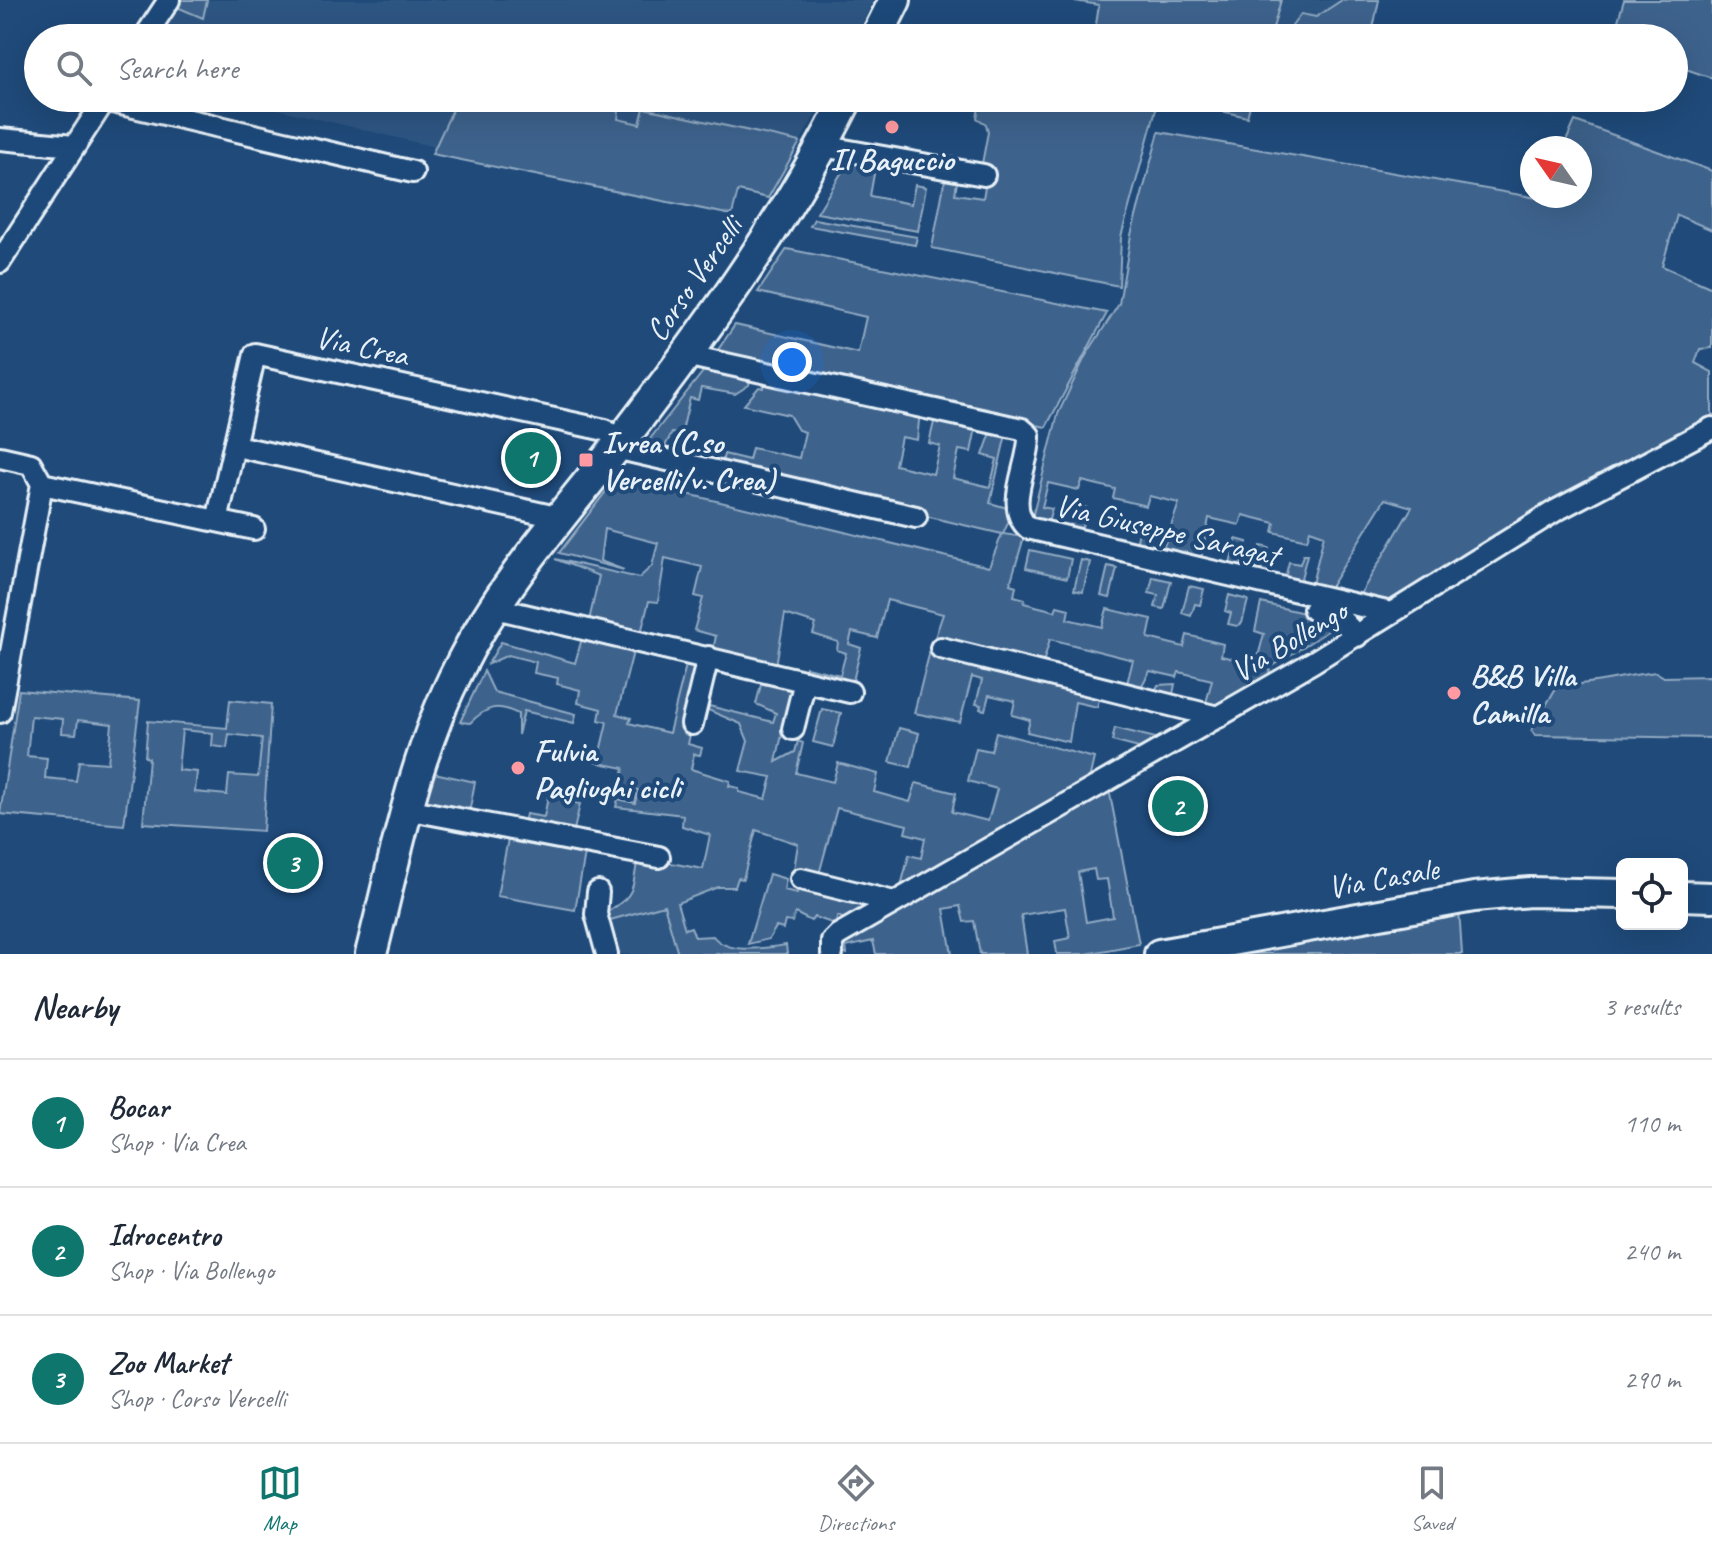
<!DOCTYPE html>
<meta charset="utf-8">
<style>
body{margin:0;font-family:Caveat,sans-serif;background:#f6f6f7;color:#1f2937}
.controls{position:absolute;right:24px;bottom:24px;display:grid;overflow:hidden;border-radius:12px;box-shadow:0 8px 32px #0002}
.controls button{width:72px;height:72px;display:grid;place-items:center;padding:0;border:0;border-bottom:2px solid #e0e1e3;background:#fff;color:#1f2937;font:40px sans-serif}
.compass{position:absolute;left:1520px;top:136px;width:72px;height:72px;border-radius:50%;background:#fff;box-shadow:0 8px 32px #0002;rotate:304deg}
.you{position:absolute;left:792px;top:362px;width:28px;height:28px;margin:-20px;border:6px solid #fff;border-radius:50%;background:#1a73e8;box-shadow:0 0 0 12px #1a73e833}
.badge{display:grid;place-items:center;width:52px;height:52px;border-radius:50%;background:#0f766e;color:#fff;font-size:26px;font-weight:700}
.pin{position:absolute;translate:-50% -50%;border:4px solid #fff;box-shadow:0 2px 8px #0006}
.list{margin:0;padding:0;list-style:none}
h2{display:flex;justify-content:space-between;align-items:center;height:104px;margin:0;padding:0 32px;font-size:34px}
h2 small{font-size:26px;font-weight:400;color:#747a83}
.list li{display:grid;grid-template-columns:52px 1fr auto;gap:24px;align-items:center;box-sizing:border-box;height:128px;padding:0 32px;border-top:2px solid #e0e1e3}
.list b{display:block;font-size:30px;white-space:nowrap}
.list p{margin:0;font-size:26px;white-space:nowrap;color:#747a83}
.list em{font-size:26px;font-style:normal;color:#747a83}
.icon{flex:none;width:44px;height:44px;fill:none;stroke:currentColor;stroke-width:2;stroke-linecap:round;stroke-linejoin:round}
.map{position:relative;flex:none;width:1712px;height:954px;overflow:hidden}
.search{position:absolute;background:#fff;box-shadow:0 8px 32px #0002;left:24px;right:24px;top:24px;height:88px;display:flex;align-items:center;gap:20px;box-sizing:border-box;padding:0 28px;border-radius:44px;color:#747a83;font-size:30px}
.sheet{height:488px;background:#fff}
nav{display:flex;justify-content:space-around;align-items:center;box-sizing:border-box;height:112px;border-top:2px solid #e0e1e3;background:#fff;font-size:22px;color:#747a83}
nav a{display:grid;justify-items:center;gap:4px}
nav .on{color:#0f766e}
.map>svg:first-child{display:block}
</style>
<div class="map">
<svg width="1712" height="954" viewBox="0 0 1712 954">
<rect width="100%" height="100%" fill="#1f4a7a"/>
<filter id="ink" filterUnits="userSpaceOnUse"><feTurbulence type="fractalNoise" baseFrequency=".0125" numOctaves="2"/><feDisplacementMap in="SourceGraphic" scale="16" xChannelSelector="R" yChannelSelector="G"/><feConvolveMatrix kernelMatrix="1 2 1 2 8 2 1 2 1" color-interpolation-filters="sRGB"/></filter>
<g filter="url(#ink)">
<path fill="#2e5683" d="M180,0H873L855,38H154Z
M1281,0H1379L1371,38H1283L1270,36Z
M231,98H458L435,147Z
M554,98H825L800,142L644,108L640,124L617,119L618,111Z
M664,905L678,954H612L603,922Z"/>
<path fill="#3c628c" stroke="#92aac2" stroke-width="2" fill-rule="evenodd" d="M180,0H207L203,18L177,7Z
M1069,0H1281L1273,28L1283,32L1289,30L1301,14L1316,17L1342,0H1379L1371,38H1074L1077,28L1095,31L1099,5Z
M1624,0H1712V78L1674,65V38H1613Z
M458,98H554L619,111L618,119L640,124L644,108L800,142L768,198L738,191L732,215L432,154Z
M987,98H1159L1121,237L1119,286L932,248L946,174L958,176L955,194L983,198L988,171L981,169L988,132L986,124L977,118L979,107L984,108Z
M1166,98H1252L1247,117Z
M1575,121L1712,171V230L1677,215L1662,266L1712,288V348L1700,349L1695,363L1712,372V422L1390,610L1355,603L1412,507L1385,499L1327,592L1311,588L1324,535L1310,530L1307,540L1273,532L1275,523L1243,515L1240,525L1209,518L1200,564L1161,555L1179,503L1149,496L1146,506L1113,498L1115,489L1082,481L1079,490L1048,483L1042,507L1052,509L1047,526L1031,522L1058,414L1085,357L1119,304L1131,235L1159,132L1543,199L1544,196H1580V148H1563Z
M851,157L876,163L870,196L911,204L915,185L926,187L918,231L817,213Z
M814,219L917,237L915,245L810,226Z
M787,249L1107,313L1046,427L713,357L735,325L858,353L866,317L758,292Z
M706,368L751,375L749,385L735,394L701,388L698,400L690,398L681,435L672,433L665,446L667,450L642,449Z
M765,378L920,411L917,440L901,437L895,465L933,474L940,446L929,443L936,414L977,423L971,452L959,450L953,478L990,487L997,459L983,455L993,427L1007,430L990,503L1014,510L1003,534L1024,537L1010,584L1016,586L1014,596L1025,599L1024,603L1055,611L1057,606L1069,609L1067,619L1102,627L1107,609L1152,619L1148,638L1184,647L1187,635L1223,644L1221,656L1256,664L1264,634L1255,631L1261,603L1330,619L1337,625L1270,668L1267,683L1218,714L1152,697L1158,685L1175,684L1172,699L1205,707L1212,680L1179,672L1177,677L1150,671L1137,694L1125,691L1133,660L1050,639L1041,670L933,643L943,614L887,600L877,638L852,632L849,644L861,648L852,685L805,673L806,667L840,675L846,653L837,650L838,642L813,634L816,624L785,614L776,665L713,650L716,636L694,630L703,598L695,596L702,567L665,558L658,602L649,601L641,633L589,621L599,576L555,559L639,578L652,566L658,543L604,529L600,561L624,570L559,553L617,477L989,567L1002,534L721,468L724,454L749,460L752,448L799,458L805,432L798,430L789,415L744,405L759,387L763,388Z
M1075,504L1087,508L1080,534L1068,532Z
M1142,520L1154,523L1146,551L1135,548Z
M1236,539L1247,542L1240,570L1229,568Z
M1261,546L1269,548L1267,556L1272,557L1267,577L1254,574Z
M1030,550L1071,559L1067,578L1026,568Z
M1303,555H1307L1299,586L1284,582L1289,562L1300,564Z
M1081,560L1090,562L1083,592L1074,590Z
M1108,566L1117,568L1110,598L1101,596Z
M1153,577L1171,581L1164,609L1155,607L1158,595L1149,593Z
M1189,586L1204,589L1200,605L1195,604L1191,616L1182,613Z
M1229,595L1248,600L1242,623L1237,626L1228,624L1231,613L1225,611Z
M583,635L634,648L617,714L631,718L629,723L669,733L687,661L704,665L688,744L702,748L700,755L694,754L691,769L730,781L729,786L739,788V792L766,799L772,777L740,771L748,741L741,724L708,710L709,706L773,722L776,713L756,704L763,677L793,684L776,762L795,752L798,741L803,743L796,773L833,782L838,763L878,774L874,792L910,802L916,783L956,793L952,812L988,821L997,789L968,781L976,748L991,751L996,732L1094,758L1088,784L899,894L909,855L921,858L925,838L905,833L907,825L837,808L818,878L794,869L798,844L756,830L743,879L738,878L735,887H718L677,903L685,929L691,927L695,937L713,936C727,954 760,949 786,945L787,954H678L664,905L603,922L601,916C635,894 631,897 638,857L703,869L710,835L682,826L683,815L616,807L618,799L635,803L638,790L621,786L624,768L584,760L587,749L600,752L607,722L599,720L601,709L578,703L580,690L557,684L558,678L534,673L536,662L508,655L488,664L501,642L575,663Z
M930,651L1101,692L1097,707L1075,702L1069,742L1027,732L1030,720L1012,715L1015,701L989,695L985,710L980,709L981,705L976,704L982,680L972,677L960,722L914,713Z
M484,671L494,692L576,714L574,723L524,711L518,735V714C497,703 486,707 470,723L460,722Z
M1656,672L1664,677L1712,676V738L1535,735L1532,730L1557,686C1591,685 1622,676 1656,672Z
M19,690L140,701L124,825L0,814ZM31,716L63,719L62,733L76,734L78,720L112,724L108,763L79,761L76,781L45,778L47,758L27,756Z
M230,700L271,704L263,831L143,823L149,758L145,757L148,721L227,728ZM182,730L213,733L212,746L227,748L229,734L262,738L258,777L229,775L227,795L195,792L197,772L178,770Z
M822,709L841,713L833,747L813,742Z
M899,728L919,733L911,767L890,762Z
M1115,728L1168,741L1150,751L1112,741Z
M430,772L475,782L468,818L422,809Z
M1108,784L1139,944L1086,954H1057L1055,941L1070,938L1065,908L1021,915L1027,954H980L974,921L964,922L960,906L944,909L952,954H876L873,941L846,947L847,954H838L840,939ZM1094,869L1096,880L1107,879L1113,917L1086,922L1078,872Z
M548,797L580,804L572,839L523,828L526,814L544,817Z
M509,834L586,848L575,910L497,896Z
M769,874L786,879L784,890L797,893L800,883L883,904L851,922L838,916L835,924L814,917L811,921L795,913L792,922L785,921L783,929L776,927L769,939L748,944Z
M1459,909L1462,954H1209Z"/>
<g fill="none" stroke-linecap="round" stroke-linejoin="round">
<g stroke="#e8f1f8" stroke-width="26">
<path id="minor" d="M144,38L169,0
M104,100L413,172
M0,139L74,146
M822,146L984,175
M0,262L106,98
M685,355L1022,429L1029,435C1031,462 1003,506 1028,528L1391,613
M245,448L561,518
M615,448L916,517
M0,457L31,464L42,484L0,712
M42,484L254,529
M217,521L255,354L605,430L621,441
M495,608L850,692
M1314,610L1338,616L1357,636
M941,648L1218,717
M692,724L708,657
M793,729L805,681
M406,809L659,857
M801,879L894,902
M598,892L596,914L607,954
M832,954V941L838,935L1313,662L1555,511L1712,428"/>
</g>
<g stroke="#e8f1f8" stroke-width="34">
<path id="secondary" d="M1682,896L1712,897
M1159,954L1474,897L1530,892L1622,894"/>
</g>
<g stroke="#e8f1f8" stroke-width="36">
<path id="primary" d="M876,38L895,0
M371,954C396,856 413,757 460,666C501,584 565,513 621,441C705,332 786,221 847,98"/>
</g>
<use href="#minor" stroke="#1f4a7a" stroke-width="20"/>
<use href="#secondary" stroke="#1f4a7a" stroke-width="28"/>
<use href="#primary" stroke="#1f4a7a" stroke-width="30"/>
</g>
</g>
<g fill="#ff9aa2" stroke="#1f4a7a" stroke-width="3">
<circle cx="892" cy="127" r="8"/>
<rect x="578" y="452" width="16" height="16" rx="4"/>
<circle cx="1454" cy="693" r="8"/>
<circle cx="518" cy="768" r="8"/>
</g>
<g text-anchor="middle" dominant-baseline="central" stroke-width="8" stroke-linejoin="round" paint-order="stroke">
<g font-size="32" font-weight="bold" fill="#e8f1f8" stroke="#1f4a7a" text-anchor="start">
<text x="892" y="159" text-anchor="middle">Il Baguccio</text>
<text x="602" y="442">Ivrea (C.so<tspan x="602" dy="37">Vercelli/v. Crea)</tspan></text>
<text x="1470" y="675">B&amp;B Villa<tspan x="1470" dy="37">Camilla</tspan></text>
<text x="534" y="750">Fulvia<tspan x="534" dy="37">Pagliughi cicli</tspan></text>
</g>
<g font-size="32" fill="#e8f1f8" stroke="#1f4a7a">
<text transform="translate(694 279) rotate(-55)">Corso Vercelli</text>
<text transform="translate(362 346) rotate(12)">Via Crea</text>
<text transform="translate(1167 530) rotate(13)">Via Giuseppe Saragat</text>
<text transform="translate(1289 641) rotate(-31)">Via Bollengo</text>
<text transform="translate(1383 878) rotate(-10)">Via Casale</text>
</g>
</g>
</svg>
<div class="controls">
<button><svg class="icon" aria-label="locate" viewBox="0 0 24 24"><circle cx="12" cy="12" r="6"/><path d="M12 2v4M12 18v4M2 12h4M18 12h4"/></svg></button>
</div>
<svg class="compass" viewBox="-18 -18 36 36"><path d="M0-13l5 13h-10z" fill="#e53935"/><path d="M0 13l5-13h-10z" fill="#747a83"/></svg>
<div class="you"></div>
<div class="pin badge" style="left:531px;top:458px">1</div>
<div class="pin badge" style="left:1178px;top:806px">2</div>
<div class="pin badge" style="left:293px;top:863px">3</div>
<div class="search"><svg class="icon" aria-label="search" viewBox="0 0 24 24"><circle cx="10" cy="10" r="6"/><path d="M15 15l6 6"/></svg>Search here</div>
</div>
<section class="sheet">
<h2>Nearby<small>3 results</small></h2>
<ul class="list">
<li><span class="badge">1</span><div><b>Bocar</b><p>Shop · Via Crea</p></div><em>110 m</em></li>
<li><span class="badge">2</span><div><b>Idrocentro</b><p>Shop · Via Bollengo</p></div><em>240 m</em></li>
<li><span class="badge">3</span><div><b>Zoo Market</b><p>Shop · Corso Vercelli</p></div><em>290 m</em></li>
</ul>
</section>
<nav>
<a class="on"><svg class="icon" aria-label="map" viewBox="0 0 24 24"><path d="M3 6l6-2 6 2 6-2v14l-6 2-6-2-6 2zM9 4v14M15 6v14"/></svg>Map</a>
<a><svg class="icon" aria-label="directions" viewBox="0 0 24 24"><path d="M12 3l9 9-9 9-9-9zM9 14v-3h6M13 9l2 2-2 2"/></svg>Directions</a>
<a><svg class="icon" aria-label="saved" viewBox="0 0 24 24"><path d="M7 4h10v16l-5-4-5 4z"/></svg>Saved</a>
</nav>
